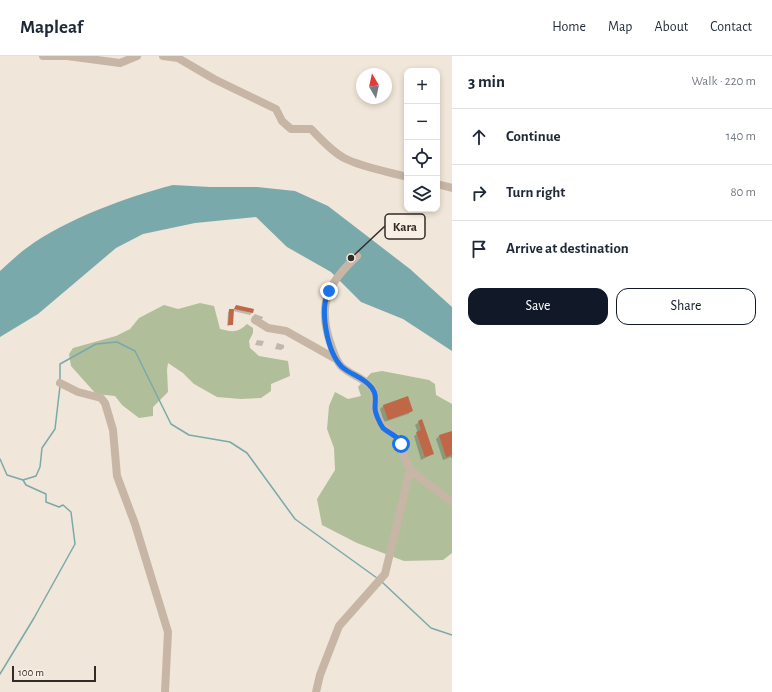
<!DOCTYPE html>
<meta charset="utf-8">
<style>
body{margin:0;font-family:"Alegreya Sans",sans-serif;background:#f2f2f3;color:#1f2937}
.controls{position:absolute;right:12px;top:12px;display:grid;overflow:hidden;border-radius:8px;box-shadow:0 2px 6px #0003}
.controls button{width:36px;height:36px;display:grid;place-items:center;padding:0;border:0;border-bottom:1px solid #e0e1e3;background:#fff;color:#1f2937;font:20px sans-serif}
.compass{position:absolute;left:356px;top:12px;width:36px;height:36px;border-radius:50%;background:#fff;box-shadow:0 2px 6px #0003;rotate:351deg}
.scale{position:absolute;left:12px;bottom:10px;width:84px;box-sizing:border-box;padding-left:4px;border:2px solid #342b27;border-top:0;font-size:11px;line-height:14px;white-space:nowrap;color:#342b27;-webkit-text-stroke:3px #f8f0e5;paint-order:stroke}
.stop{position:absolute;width:12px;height:12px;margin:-9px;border:3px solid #1a73e8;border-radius:50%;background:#fff}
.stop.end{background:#1a73e8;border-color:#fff;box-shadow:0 1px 4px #0008}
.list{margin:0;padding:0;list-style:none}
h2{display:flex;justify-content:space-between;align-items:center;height:52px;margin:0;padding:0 16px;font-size:17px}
h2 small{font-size:13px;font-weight:400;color:#747a83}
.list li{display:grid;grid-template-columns:26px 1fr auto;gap:12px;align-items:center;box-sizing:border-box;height:56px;padding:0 16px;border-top:1px solid #e0e1e3}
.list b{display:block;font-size:15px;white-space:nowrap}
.list em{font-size:13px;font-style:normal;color:#747a83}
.actions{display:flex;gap:8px;padding:12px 16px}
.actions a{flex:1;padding:9px 0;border:1px solid #111827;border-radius:12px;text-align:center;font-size:14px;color:#111827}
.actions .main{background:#111827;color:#fff}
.icon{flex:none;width:22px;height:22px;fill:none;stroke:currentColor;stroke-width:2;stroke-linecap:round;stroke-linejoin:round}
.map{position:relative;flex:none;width:452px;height:636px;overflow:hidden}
header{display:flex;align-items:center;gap:24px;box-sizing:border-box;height:56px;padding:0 20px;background:#fff;border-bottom:1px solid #e0e1e3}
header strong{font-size:19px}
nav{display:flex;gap:22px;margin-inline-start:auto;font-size:14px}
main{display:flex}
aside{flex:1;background:#fff}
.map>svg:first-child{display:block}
</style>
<header>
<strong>Mapleaf</strong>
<nav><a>Home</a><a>Map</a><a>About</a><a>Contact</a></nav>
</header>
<main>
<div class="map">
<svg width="452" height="636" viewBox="0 0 452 636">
<rect width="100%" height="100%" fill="#f0e6d9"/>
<path fill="#b1be9a" d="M200,247L214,250L220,273C232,276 238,277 247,268L253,272V277L249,285L250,292L259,300L288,305L290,320L271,328V335L261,342L241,343L217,341L194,328L183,317L168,307L167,314L168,336L153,351V360L139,362L122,349L115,340L96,338L71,310L69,298L73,292L116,280L130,273L139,262L164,249L178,253Z
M382,315L429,324L435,328L436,339L452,348V497L443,504L404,505L357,487L322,469L317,443L335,414L334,392L327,373L329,350L335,336L348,343L361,340L358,331L371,317Z"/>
<path fill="#7aa9ac" d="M173,129L210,131H257L295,135L328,150L410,213L452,251V295L403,263L361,246L331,216L287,191L256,161L195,167L143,178L116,192L38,258L0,281V215C9,207 18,198 28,191C66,163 127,141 173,129Z"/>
<path fill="#0003" d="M236,250L253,254L252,257L250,259L233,255L232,269L227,270L228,256L233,254Z
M255,258L263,261V262L260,264L252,261Z
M257,284L264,285L262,290L255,289Z
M277,287L284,289V292L281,294L275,293Z
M383,350L412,355L408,358L384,366L380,353Z
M419,366L433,398L421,404L414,380L418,377L415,369Z
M452,377V403L451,401L443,404L436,383L439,380Z"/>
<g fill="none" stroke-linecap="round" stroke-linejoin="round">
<path stroke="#7aa9ac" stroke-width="1.5" d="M60,324V308L96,288L117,286L135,295L171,368L189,379L230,386L247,397L295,463L377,522
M0,403L7,419L23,424L36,420L40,411L42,392L55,373L60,330
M382,526L431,572L452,579
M0,618L34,562L75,488L71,456L63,449L59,451L46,446V438L26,429L23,424"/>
</g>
<path fill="#c06747" d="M236,249L254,253L253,257L234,253Z
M229,253H234L233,269H228Z
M408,340L413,355L388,364L383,349Z
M422,363L434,398L425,401L416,376L421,374L418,365Z
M452,375V399L446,401L439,379Z"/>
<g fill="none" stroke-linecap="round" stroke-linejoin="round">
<path stroke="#c7b6a6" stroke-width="8" d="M43,0H64
M67,0L120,7L137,0
M163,0L178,2L214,23L276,53L282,65L291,73H311C321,83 331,95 344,102C364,112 386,115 407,121
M437,128L452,132
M357,200C329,226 317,247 330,286C333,294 335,303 341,310C350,319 363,321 371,331C378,339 373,346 375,354C378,368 389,376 400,383L403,398L410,414L452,446
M255,264L268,272L286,275L336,303
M60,327L78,336L101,342L105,347L113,374L117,420L135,468L168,576L165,636
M316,636L320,619L339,570L385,518L410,414"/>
</g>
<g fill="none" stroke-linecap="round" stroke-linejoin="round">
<path stroke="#1a73e8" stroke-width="5" d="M329,235C319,253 327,296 342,311C351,319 364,321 372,332C377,339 375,344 375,352C375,357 380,368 383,372C389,378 398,379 401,388"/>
</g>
<path fill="none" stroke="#342b27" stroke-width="1.5" d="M351 202L385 170"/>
<circle fill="#342b27" stroke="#f8f0e5" stroke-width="1.5" cx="351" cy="202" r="4"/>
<rect fill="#f8f0e5" stroke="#342b27" stroke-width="1.5" x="385" y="158" width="40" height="25" rx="4"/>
<g font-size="13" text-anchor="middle" font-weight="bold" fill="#342b27">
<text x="405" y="175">Kara</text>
</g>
</svg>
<div class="controls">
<button>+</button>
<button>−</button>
<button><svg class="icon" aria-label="locate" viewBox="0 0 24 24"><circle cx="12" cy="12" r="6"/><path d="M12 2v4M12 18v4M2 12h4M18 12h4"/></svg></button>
<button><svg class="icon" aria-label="layers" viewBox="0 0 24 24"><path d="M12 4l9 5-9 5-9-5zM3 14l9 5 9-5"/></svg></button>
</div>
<svg class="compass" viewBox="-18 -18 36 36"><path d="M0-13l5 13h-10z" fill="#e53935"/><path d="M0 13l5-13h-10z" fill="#747a83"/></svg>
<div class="scale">100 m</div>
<div class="stop" style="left:401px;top:388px"></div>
<div class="stop end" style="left:329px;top:235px"></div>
</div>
<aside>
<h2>3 min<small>Walk · 220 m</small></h2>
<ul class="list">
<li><svg class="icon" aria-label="ahead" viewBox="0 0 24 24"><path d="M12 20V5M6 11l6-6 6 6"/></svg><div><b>Continue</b></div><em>140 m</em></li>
<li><svg class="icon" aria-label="right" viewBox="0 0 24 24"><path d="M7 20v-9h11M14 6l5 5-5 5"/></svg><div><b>Turn right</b></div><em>80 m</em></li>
<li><svg class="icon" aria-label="arrive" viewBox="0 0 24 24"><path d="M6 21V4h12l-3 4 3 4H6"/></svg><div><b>Arrive at destination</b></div></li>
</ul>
<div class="actions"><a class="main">Save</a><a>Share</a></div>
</aside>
</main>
